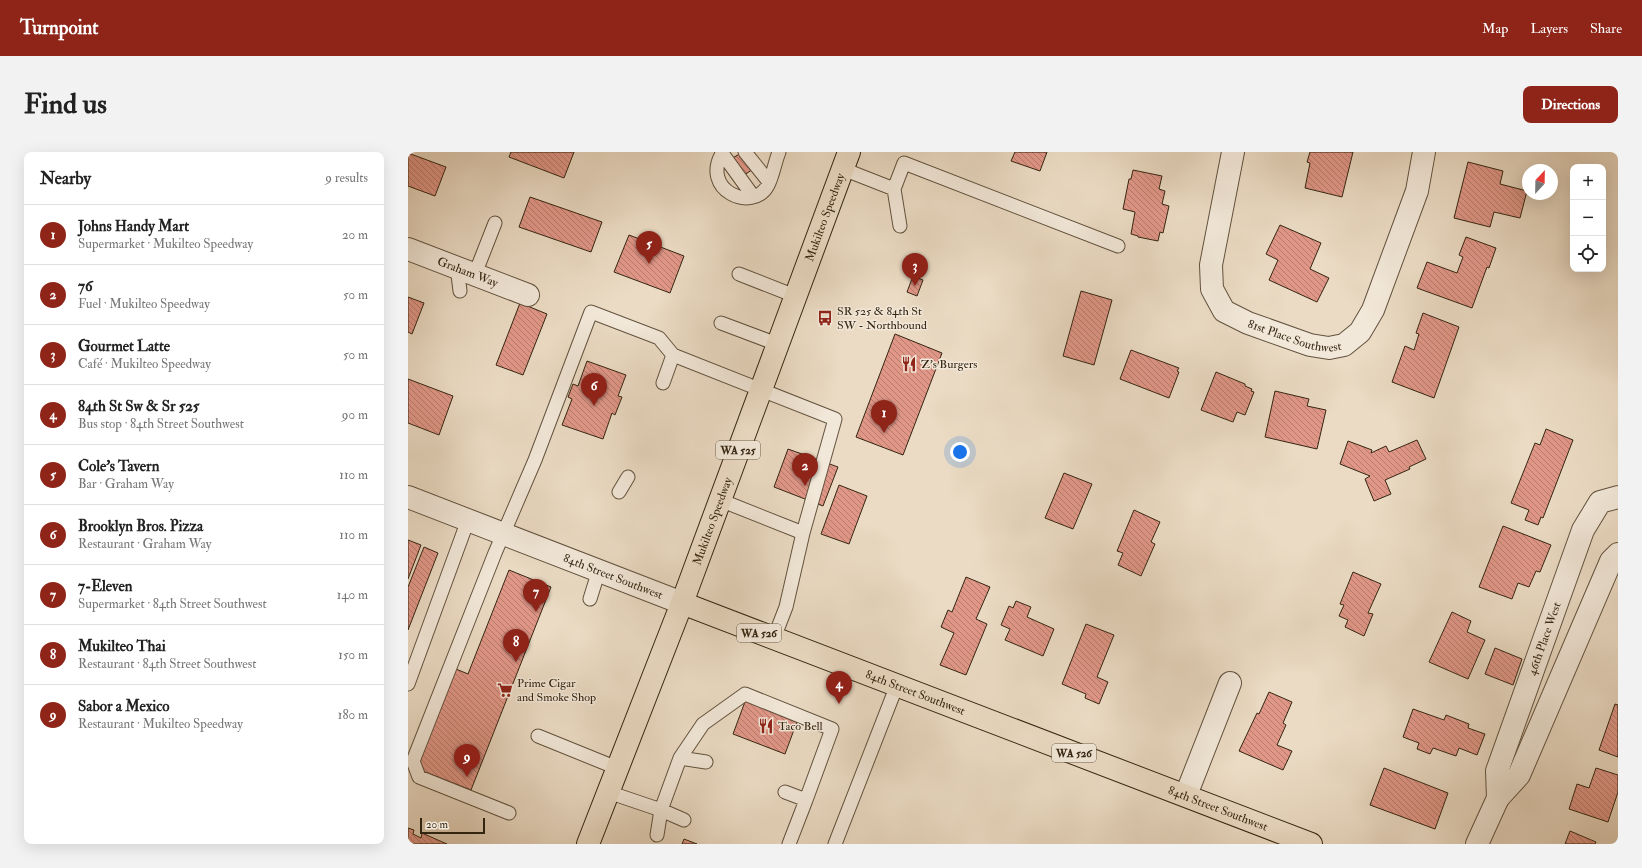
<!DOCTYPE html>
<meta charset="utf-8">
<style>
body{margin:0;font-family:"IM FELL Double Pica",serif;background:#f2f2f2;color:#222}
.controls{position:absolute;right:12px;top:12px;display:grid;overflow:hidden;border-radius:8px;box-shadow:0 4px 16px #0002}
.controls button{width:36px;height:36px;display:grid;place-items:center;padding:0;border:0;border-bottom:1px solid #e0e0e0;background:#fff;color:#222;font:20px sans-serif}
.compass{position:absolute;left:1114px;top:12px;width:36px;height:36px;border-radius:50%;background:#fff;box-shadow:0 4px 16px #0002;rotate:22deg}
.scale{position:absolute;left:12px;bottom:10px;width:65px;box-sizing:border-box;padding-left:4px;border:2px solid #342511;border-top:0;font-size:11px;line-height:14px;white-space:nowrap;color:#342511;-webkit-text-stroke:3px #f2e8d9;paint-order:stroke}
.you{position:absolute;left:552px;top:300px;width:14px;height:14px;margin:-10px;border:3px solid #fff;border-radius:50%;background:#1a73e8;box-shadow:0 0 0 6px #1a73e833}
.badge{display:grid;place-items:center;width:26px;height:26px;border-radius:50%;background:#8f2418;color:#fff;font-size:13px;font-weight:700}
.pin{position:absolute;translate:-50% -33px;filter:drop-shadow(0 1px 2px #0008)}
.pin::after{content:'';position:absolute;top:21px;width:14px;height:12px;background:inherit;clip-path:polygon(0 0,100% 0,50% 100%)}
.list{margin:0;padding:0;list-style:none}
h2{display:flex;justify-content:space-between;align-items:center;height:52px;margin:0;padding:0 16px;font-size:17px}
h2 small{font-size:13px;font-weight:400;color:#767676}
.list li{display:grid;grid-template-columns:26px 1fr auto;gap:12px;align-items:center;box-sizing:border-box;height:60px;padding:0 16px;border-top:1px solid #e0e0e0}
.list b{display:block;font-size:15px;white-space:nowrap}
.list p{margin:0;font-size:13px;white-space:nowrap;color:#767676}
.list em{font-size:13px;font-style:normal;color:#767676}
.icon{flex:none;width:22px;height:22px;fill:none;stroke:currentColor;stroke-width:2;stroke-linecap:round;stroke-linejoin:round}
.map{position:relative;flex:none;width:1210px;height:692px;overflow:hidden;border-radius:8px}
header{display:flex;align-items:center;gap:24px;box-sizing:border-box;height:56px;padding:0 20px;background:#8f2418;color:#fff}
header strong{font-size:19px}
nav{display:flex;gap:22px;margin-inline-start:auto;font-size:14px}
.intro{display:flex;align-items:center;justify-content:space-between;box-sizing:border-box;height:96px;padding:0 24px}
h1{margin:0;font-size:28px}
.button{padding:10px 18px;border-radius:8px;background:#8f2418;color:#fff;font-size:14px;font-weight:700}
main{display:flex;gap:24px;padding:0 24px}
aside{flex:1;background:#fff;border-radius:8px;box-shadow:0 4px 16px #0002}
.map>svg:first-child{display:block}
</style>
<header>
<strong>Turnpoint</strong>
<nav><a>Map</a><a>Layers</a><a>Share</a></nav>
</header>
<div class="intro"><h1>Find us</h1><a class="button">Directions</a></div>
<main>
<aside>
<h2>Nearby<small>9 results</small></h2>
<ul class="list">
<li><span class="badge">1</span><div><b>Johns Handy Mart</b><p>Supermarket · Mukilteo Speedway</p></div><em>20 m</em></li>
<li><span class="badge">2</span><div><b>76</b><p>Fuel · Mukilteo Speedway</p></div><em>50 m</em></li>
<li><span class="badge">3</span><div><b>Gourmet Latte</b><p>Café · Mukilteo Speedway</p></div><em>50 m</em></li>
<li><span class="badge">4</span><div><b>84th St Sw &amp; Sr 525</b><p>Bus stop · 84th Street Southwest</p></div><em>90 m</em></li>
<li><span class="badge">5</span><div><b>Cole’s Tavern</b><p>Bar · Graham Way</p></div><em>110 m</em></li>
<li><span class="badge">6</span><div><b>Brooklyn Bros. Pizza</b><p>Restaurant · Graham Way</p></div><em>110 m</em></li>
<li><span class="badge">7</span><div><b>7-Eleven</b><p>Supermarket · 84th Street Southwest</p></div><em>140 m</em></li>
<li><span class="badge">8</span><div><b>Mukilteo Thai</b><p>Restaurant · 84th Street Southwest</p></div><em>150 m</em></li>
<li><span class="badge">9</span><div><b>Sabor a Mexico</b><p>Restaurant · Mukilteo Speedway</p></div><em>180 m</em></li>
</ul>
</aside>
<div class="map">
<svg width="1210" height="692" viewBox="0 0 1210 692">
<defs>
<pattern id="building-back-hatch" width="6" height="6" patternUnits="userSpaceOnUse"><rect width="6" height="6" fill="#e19788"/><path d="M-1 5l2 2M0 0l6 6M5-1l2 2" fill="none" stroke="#b77b6e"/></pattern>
</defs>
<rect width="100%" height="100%" fill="#ebdbc4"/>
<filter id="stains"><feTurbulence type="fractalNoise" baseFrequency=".005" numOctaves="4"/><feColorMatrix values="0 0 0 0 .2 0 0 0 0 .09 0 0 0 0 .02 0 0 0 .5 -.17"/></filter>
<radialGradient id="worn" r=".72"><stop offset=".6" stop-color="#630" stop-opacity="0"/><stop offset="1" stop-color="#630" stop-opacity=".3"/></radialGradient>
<path fill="url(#building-back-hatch)" stroke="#342511" d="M103,0H166L156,26L101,5Z
M607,0H639L632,19L603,9Z
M902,0H945L934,45L897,36L902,11L899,10Z
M0,1L38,15L27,44L0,34Z
M333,1L345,17L335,24L323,7Z
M1060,10L1095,19L1092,32L1119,39L1112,66L1086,60L1082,75L1046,66Z
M725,18L754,24L751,37L757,39L754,52L761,54L755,81L752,80L750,89L730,85V84L723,82L727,60L715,57L721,27H723Z
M122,45L194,70L183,100L111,75Z
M872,73L913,91L902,117L921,126L909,150L861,128L870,108L858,102Z
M221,83L276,104L262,141L206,120Z
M1058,85L1088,96L1081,116L1079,115L1064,156L1009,136L1019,110L1049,121L1055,105L1051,103Z
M505,124L515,128L509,144L499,140Z
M673,139L704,148L686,213L655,204Z
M0,145L16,151L4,182L0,180Z
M112,151L139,162L115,223L88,213Z
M1015,161L1051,175L1026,246L984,230L997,194L1006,198L1011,182L1008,181Z
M487,182L534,201L495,303L448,285Z
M723,198L771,216L769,219L771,220L761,246L712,227Z
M179,209L218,223L210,244L214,245L207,263L204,261L195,287L154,273L164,247L160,245L165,232L170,234Z
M808,220L837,232V234L844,237L843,239L846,240L837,263L829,260L825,270L793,258Z
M0,227L45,244L31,283L0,271Z
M867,239L901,247L899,254L918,258L909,297L857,285Z
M1138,277L1165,288L1135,366L1133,365L1130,373L1117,368L1121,358L1103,351L1127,291L1132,293Z
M1009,288L1018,307L1001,315L1002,317L977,328L983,342L966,349L957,327L962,324L932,312L940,289L964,298L963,301L978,294L981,300Z
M380,297L430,315L415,354L366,335Z
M656,321L684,332L665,377L637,366Z
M431,333L459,344L441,392L413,382Z
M726,358L752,370L743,390L747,392L733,424L710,413L715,401L709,399Z
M1095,374L1143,393L1132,420L1128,419L1121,435L1110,431L1104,447L1071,435Z
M0,388L13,393L0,427Z
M16,395L30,401L0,478V435Z
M101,418L143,435L63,638L12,618L7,607L43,515L60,522Z
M945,420L973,432L960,461L965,462L956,484L937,475L940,468L931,464L936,453L932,452Z
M558,425L582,435L568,467L579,472L558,523L532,513L546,481L533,475L540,458L544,460Z
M608,449L623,455L619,465L646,477L635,504L597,488L602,477L593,473L601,454L605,456Z
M1044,460L1063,469L1059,480L1077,488L1060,527L1021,510Z
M678,472L706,483L689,525L700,530L691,552L677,546L678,542L654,532Z
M1087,496L1114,507L1105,533L1077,522Z
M861,540L884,550L875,571L878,573L869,593L884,599L875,618L831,599L849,561L851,562Z
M338,547L390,567L377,602L325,582Z
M1207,552L1210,553V605L1191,598Z
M1005,557L1036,568L1038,563L1061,572L1060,576L1077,582L1069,603L1051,596L1048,604L1025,596L1022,602L1009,597L1011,591L995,585Z
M976,616L1040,641L1027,677L962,653Z
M1188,616L1210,623V640L1200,670L1161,657L1169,632L1181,636Z
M0,676L6,678L5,682L13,686L14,681L39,692H0Z
M1162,679L1188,690L1187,692H1157Z
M276,687L289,692H274Z"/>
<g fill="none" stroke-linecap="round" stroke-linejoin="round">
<g stroke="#62523e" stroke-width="15">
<path id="service" d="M315,0C291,38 345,62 360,33C365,23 367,10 371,0
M337,0L361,30
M314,1L345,44
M435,17L486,37L496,11L710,94
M486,37L492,74
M49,115L52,139
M67,122L87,71
M331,122L387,144
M313,171L369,192
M255,231L265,203L427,267L395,381
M211,340L220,325
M312,348L395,381L378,455L366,486
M182,447L191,418
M0,532L60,368
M130,584L209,616
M272,606L295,572L337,542L424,577L398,648
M200,640L253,658L276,668
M377,640L398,648L381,692
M101,661L11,625L5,609L87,401L127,308L183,160L251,186L265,203
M249,683L253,658L272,606L298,610
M427,692L489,533"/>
</g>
<g stroke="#62523e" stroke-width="24">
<g id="minor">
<path id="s1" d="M825,0L803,113L804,137L816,159L840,171L902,193L921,196L936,193L952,180L965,158L1009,39L1016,0"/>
<path id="s2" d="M0,97L120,143"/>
<path id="s3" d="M0,345L274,451"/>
<path d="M778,643L822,531"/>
<path d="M1090,646L1111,623L1203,409L1210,402"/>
<path id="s4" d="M1069,692L1090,646L1089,619L1175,378L1192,350L1210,345"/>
</g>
</g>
<g stroke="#342511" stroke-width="24">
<g id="primary">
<path id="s5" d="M274,451L903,692"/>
<path id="s6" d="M180,692L274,451L441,0"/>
</g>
</g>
<use href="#service" stroke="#f2e8d9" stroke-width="13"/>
<use href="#minor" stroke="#f2e8d9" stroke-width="22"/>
<use href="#primary" stroke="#ebdbc4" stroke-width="22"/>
</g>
<defs>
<g id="bus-bare" transform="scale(1.2)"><path d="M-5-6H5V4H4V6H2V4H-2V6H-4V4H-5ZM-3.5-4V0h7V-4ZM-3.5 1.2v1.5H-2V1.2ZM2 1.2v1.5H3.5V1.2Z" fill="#8f2418" stroke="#f2e8d9" stroke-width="2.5" paint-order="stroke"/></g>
<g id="restaurant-bare" transform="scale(1.2)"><path d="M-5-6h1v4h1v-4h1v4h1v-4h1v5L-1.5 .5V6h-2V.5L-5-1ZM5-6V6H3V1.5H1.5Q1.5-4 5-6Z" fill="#8f2418" stroke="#f2e8d9" stroke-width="2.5" paint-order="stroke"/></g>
<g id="supermarket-bare" transform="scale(1.2)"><path d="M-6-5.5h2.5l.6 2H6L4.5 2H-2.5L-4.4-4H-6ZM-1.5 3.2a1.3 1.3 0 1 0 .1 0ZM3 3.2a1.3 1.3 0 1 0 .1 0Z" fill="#8f2418" stroke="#f2e8d9" stroke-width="2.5" paint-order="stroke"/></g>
</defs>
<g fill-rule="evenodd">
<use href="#bus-bare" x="417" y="166"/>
<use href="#restaurant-bare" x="501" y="212"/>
<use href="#supermarket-bare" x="97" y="538"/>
<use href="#restaurant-bare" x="358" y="574"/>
</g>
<g text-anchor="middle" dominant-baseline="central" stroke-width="3" stroke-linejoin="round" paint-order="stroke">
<g fill="#f2e8d9" stroke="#6d604d" stroke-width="1">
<rect x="308" y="289" width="44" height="18" rx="3"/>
<rect x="329" y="472" width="44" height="18" rx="3"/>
<rect x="644" y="592" width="44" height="18" rx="3"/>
</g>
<g font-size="11" font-weight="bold" fill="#342511">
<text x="330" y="298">WA 525</text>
<text x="351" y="481">WA 526</text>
<text x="666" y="601">WA 526</text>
</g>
<g font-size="12" fill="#342511" stroke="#f2e8d9">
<text stroke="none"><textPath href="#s6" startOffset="670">Mukilteo Speedway</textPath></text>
<text stroke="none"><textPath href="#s2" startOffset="64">Graham Way</textPath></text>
<text stroke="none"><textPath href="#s1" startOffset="240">81st Place Southwest</textPath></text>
<text stroke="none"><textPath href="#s6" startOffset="346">Mukilteo Speedway</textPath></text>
<text stroke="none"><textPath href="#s3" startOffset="220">84th Street Southwest</textPath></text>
<text stroke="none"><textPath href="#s4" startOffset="218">46th Place West</textPath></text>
<text stroke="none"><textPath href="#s5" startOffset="250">84th Street Southwest</textPath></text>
<text stroke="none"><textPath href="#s5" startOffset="574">84th Street Southwest</textPath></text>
</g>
<g font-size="12" fill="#342511" stroke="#f2e8d9" text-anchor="start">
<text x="429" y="159">SR 525 &amp; 84th St<tspan x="429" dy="14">SW - Northbound</tspan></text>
<text x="513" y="212">Z's Burgers</text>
<text x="109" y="531">Prime Cigar<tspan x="109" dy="14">and Smoke Shop</tspan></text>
<text x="370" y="574">Taco Bell</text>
</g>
</g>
<rect width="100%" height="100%" filter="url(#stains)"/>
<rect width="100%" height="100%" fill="url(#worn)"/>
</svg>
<div class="controls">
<button>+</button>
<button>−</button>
<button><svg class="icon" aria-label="locate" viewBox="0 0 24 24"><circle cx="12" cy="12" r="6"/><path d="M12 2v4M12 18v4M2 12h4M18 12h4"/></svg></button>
</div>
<svg class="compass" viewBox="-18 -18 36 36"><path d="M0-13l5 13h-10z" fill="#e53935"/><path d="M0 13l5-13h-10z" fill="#767676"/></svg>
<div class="scale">20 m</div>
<div class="you"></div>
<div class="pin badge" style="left:476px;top:281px">1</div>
<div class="pin badge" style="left:397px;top:334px">2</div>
<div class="pin badge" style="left:507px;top:134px">3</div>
<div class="pin badge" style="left:431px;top:552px">4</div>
<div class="pin badge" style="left:241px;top:112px">5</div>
<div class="pin badge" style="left:186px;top:254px">6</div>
<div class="pin badge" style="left:128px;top:460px">7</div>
<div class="pin badge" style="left:108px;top:510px">8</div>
<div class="pin badge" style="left:59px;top:625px">9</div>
</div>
</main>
